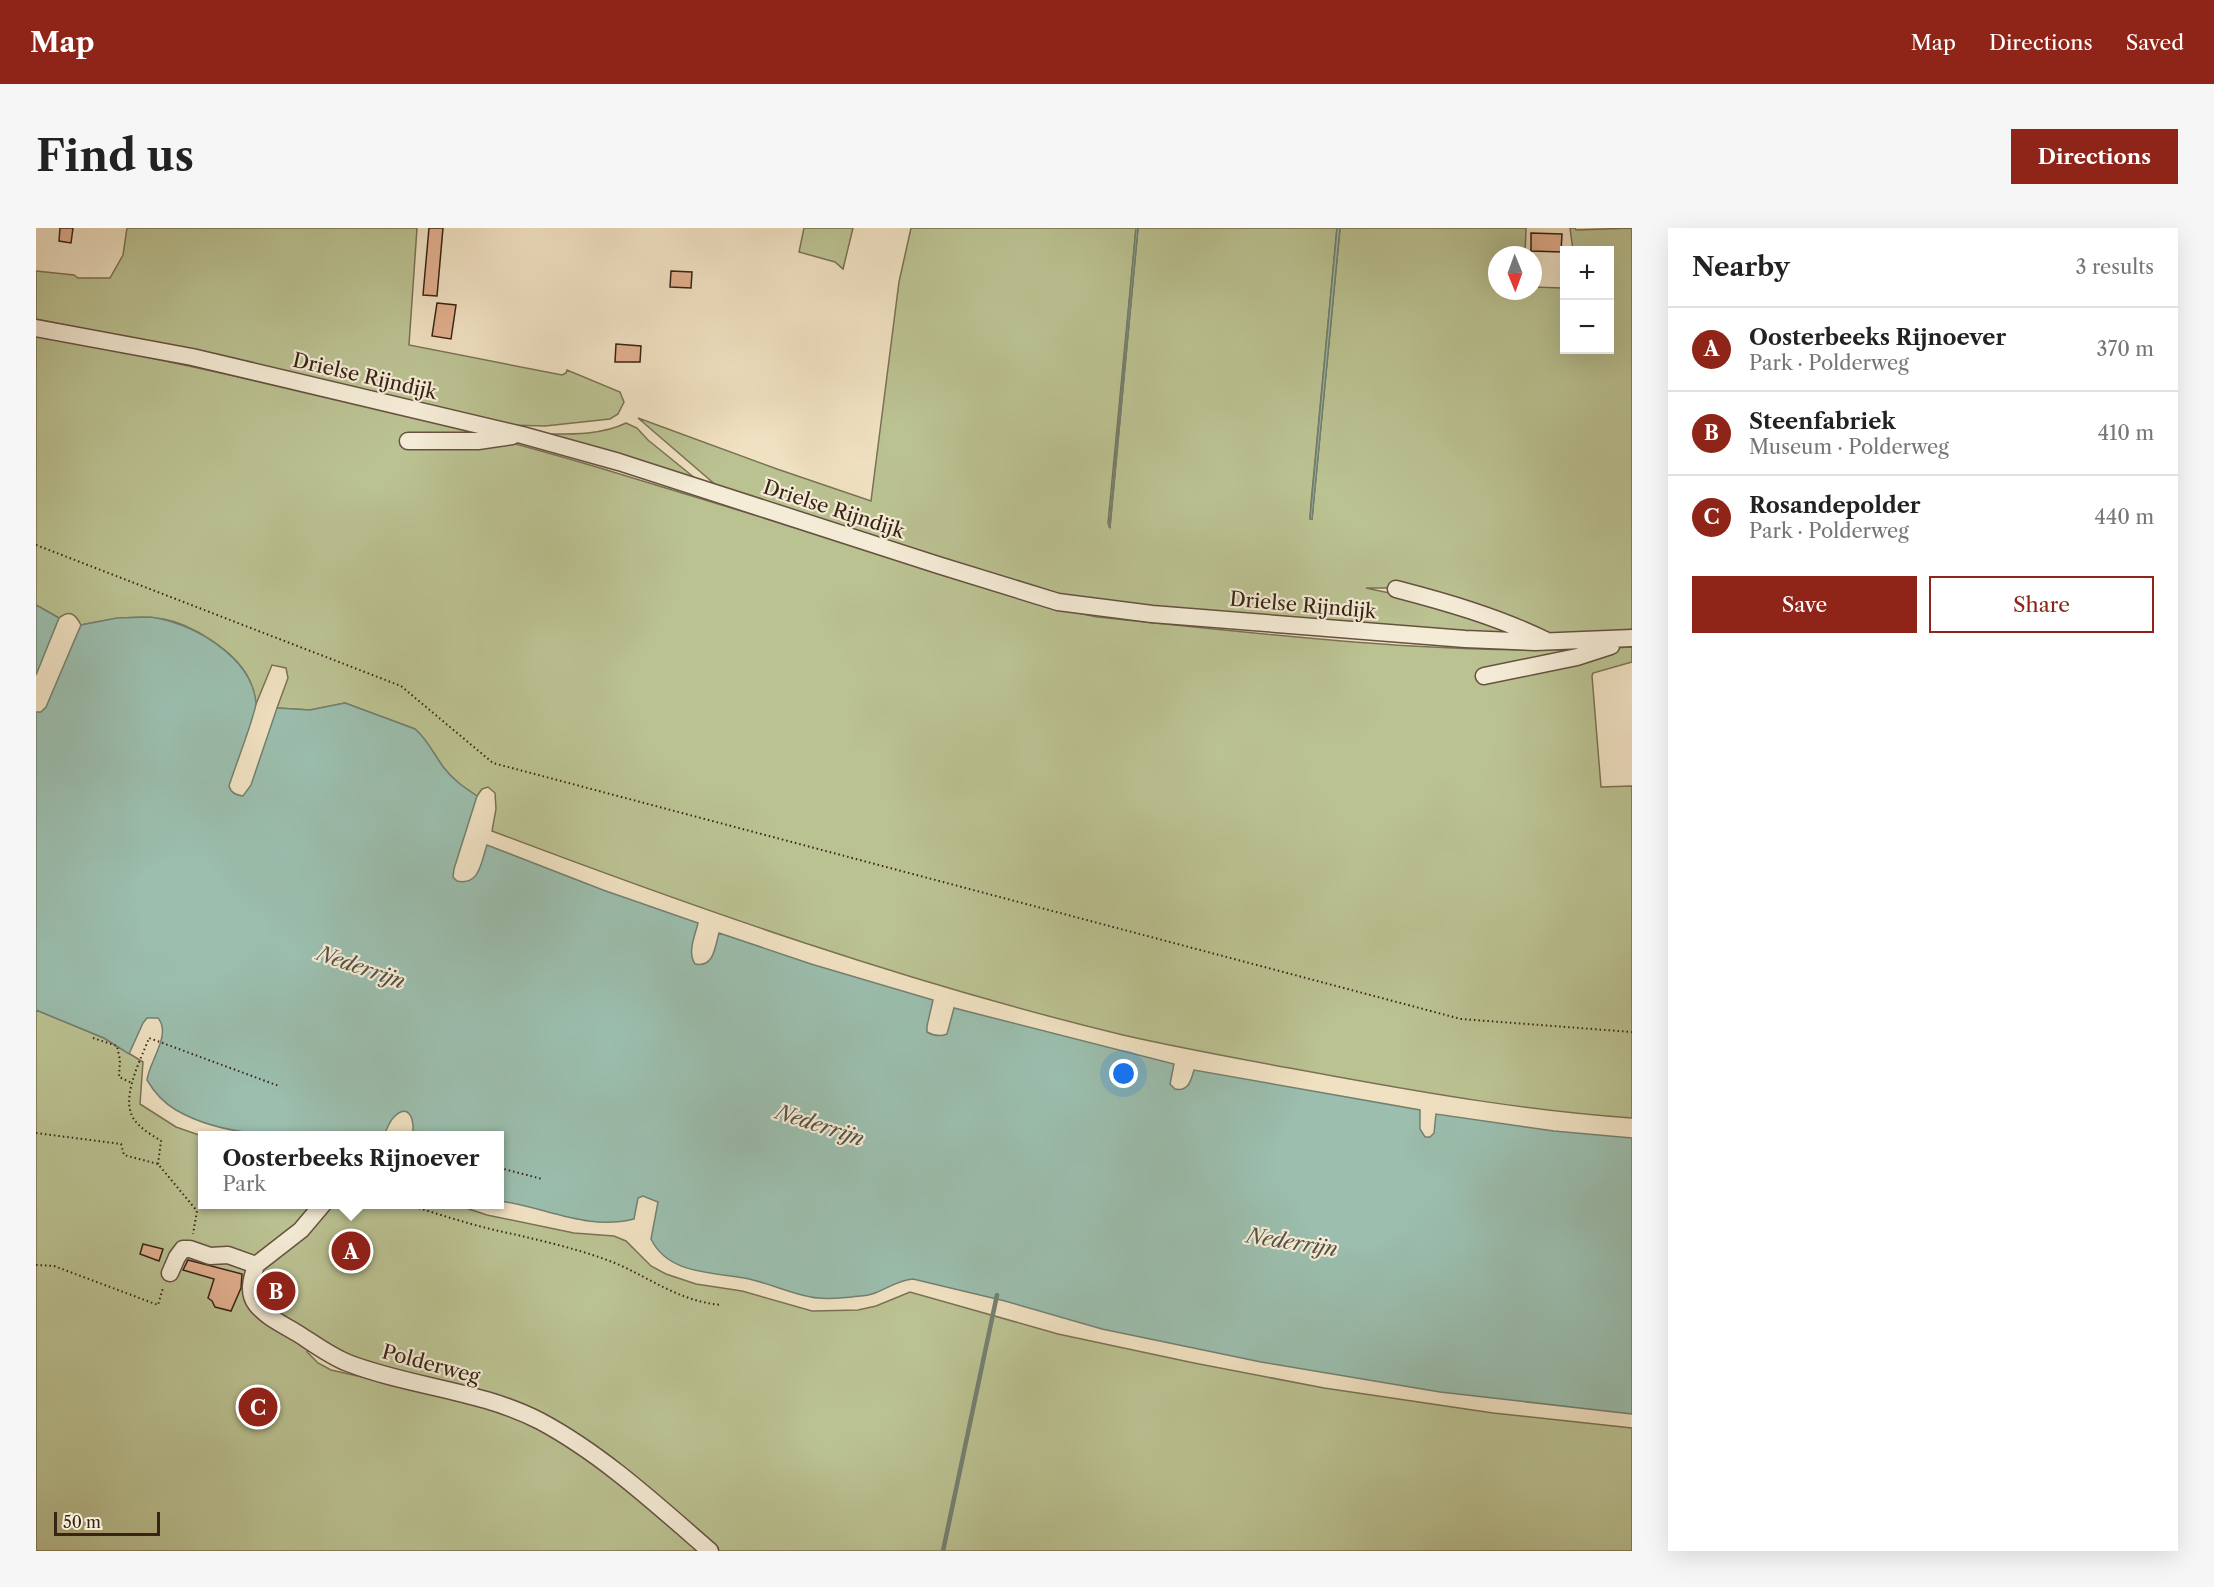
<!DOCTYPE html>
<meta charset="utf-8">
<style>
body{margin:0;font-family:"Libre Caslon Text",serif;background:#f6f6f6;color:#222}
.controls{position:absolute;right:18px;top:18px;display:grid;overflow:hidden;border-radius:0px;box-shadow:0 6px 24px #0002}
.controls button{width:54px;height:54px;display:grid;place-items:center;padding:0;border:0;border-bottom:2px solid #e0e0e0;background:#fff;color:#222;font:30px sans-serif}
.compass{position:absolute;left:1452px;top:18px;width:54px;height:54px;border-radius:50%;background:#fff;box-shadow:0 6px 24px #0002;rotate:179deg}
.scale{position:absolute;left:18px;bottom:15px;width:106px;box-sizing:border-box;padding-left:6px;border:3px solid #382315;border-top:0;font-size:16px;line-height:21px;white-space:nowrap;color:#382315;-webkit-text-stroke:4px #f5ecd7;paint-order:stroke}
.you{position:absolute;left:1088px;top:846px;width:21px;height:21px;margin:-15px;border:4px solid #fff;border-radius:50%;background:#1a73e8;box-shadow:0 0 0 9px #1a73e833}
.badge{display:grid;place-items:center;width:39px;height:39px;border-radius:50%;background:#8f2418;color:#fff;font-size:20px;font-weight:700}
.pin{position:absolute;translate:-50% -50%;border:3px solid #fff;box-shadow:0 2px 6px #0006}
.popup{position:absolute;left:162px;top:903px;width:306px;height:78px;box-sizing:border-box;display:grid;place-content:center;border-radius:0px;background:#fff;filter:drop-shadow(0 2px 4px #0005);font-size:20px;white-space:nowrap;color:#767676}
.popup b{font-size:22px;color:#222}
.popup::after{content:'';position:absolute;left:50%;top:100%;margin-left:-12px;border:12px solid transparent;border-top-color:#fff}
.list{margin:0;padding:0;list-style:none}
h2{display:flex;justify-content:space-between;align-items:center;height:78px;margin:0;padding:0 24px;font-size:26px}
h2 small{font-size:20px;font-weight:400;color:#767676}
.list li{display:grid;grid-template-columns:39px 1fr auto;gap:18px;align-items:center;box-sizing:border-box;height:84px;padding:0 24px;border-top:2px solid #e0e0e0}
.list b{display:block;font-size:22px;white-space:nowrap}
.list p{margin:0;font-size:20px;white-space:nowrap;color:#767676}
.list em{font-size:20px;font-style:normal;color:#767676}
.actions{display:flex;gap:12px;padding:18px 24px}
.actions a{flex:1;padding:14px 0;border:2px solid #8f2418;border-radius:0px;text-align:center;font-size:21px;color:#8f2418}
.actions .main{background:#8f2418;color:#fff}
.map{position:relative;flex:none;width:1596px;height:1323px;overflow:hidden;border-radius:0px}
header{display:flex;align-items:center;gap:36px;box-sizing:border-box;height:84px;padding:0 30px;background:#8f2418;color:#fff}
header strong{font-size:28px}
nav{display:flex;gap:33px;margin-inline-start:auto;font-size:21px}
.intro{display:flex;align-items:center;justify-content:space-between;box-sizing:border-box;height:144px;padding:0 36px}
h1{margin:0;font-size:42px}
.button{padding:15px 27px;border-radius:0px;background:#8f2418;color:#fff;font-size:21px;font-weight:700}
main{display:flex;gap:36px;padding:0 36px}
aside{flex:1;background:#fff;border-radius:0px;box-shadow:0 6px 24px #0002}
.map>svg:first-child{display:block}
</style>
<header>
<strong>Map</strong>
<nav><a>Map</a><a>Directions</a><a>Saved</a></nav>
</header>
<div class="intro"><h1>Find us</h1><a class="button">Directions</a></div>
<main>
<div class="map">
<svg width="1596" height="1323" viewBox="0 0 1596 1323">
<rect width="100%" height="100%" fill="#f0e1c2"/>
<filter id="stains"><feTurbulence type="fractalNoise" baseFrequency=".00333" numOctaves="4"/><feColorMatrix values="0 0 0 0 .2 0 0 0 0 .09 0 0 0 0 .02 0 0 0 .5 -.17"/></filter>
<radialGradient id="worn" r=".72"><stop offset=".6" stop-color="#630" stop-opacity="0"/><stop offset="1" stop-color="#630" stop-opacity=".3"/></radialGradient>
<path fill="#bbc292" stroke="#7a7254" stroke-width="1.5" d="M91,0H381L373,117L526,147L530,145L531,142L584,164L588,174L582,186L574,191L509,198L471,197L189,129L0,91V43L38,47L42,50H74L87,27Z
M768,0H817L807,41L799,34L763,24Z
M875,0H1100L1072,295L1074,299L1102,0H1301L1275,275L1274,290L1276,291L1304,0H1490L1489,27H1461V63H1497V59L1526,60L1527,40L1528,39V122H1574V22H1537L1534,0H1539L1540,2L1596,0V405L1519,408L1382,360H1330L1386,372L1496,409L1036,372L681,258L602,190L741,241L835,273L863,54Z
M0,106C189,145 379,185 564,240C649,266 733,291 817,318C898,344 978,372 1061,389C1239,407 1417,430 1596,419V434L1557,445L1556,448L1565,559L1596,558V890C1495,883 1396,866 1297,848C1227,835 1157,823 1087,807C872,755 662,681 456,603L460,581L459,565L452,559L446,561L441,568C429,560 417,552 408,540C398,527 392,512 379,501L309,475L274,482L241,480L252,450L250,440L236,437L220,476C218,467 216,457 212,449C198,423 156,396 127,391C99,386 71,392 45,397C39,385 33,382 23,390L0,377Z
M590,195L601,200L612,212L665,255L501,206C530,206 564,208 590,195Z
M0,782L68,810L107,834L104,876L140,899L166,908V976L421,977L451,987L538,1005L578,1008L590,1013L615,1038L630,1046L660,1056L706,1063L776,1083L822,1082L840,1078L874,1064L1022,1106L1158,1135L1288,1160L1457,1185L1596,1200V1323H682L534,1205L326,1134L287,1116L271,1124L282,1135L295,1142L402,1166L496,1193L566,1238L666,1323H0Z"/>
<path fill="#9bbeae" stroke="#738071" stroke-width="1.5" d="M1100,0H1102L1074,299H1073Z
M1301,0H1304L1276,291H1274Z
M0,377L23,390L0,447Z
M114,389C155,394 215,428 220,474C221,483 197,544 193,558C195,565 200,567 207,568L215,557L241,480L274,482L309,475L379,501C392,512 398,527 408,540C417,552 429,560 441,568L418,641L417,649L421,653C444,658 445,634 451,617L567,662L662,695C659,708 651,724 659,736C678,740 679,719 683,705L775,736L897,772L891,798V804C898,808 904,809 911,806L918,780L1138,836L1134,856L1139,861C1152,864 1155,853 1158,842L1384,882V901L1389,909H1394L1398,905L1400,886L1518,903L1596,910V1186L1404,1164L1225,1134L1066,1101L969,1073L877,1051C863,1052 852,1060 839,1065C832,1068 823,1068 816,1069C803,1070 788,1072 775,1069C752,1065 731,1054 708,1050C675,1044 632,1046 615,1011L622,974L607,968L602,970L598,991C551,1003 509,979 464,973V908L376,907C380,894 373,873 358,889C353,894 351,901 348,907C283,907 198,916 140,882C128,875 118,864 111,852C113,834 136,806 122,790H111L107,795L93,826L68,810L0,782V484H5L10,479L45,397L81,390Z"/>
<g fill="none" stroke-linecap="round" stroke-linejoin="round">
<path stroke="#738071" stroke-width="4.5" d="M907,1323L961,1067"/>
</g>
<path fill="#e2af8e" stroke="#382315" stroke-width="1.5" d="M24,0H37L35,15L23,13Z
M393,0H407L401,68L387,67Z
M1495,5L1526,6L1525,24L1495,23Z
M635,43L656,44L655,60L634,59Z
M401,75L420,77L415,111L396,108Z
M580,116L605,118L604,134H579Z
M107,1016L127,1021L123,1033L104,1026Z
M152,1032L206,1046L205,1060L195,1083L179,1079L176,1073L172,1070L178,1051L147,1042Z"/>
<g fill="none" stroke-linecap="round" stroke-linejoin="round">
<g stroke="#665240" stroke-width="19">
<path id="minor" d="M0,100L156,129L486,207L583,234L902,337L1022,374L1116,386L1429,411L1499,414L1596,410
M372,213H442L476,208
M1360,361C1410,374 1462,389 1509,412
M1448,448L1541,429L1575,418
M220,1037L265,1002L287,976
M134,1045L141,1029L147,1021H154L174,1028L192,1027L220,1037C216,1050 211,1064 220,1076C230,1089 248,1097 261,1105C277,1115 294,1128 312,1135C374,1159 444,1162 504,1193C566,1226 621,1277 674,1323"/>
</g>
<path stroke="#382315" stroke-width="2" stroke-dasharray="1.5 3" stroke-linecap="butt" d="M0,317L365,458L457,535L1425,791L1596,804
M57,810L81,818L84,832L83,849L96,855
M0,905L85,916L88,927L122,936L161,983L157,1006
M122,936L125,913C118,908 108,903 102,896C80,876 105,832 113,810L243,858
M464,940L506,951
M370,976C405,987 441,999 477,1006C511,1014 546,1022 579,1035C616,1051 643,1073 685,1077
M0,1037L18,1038L122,1077L127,1060"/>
<use href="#minor" stroke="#f5ecd7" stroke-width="16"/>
</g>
<g text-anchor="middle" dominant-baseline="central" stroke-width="4.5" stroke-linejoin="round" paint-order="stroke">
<g font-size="20" fill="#382315" stroke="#f5ecd7">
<text transform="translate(329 148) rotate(13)">Drielse Rijndijk</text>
<text transform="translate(798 281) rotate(18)">Drielse Rijndijk</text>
<text transform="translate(1267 377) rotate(5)">Drielse Rijndijk</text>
<text transform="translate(395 1136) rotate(15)">Polderweg</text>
</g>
<g font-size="21" font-style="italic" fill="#565243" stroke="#f5ecd7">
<text transform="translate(325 739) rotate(19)">Nederrijn</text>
<text transform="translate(784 897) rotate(18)">Nederrijn</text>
<text transform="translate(1256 1014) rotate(9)">Nederrijn</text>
</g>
</g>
<rect width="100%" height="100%" filter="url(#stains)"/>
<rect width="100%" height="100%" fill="url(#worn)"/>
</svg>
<div class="controls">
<button>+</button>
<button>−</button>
</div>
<svg class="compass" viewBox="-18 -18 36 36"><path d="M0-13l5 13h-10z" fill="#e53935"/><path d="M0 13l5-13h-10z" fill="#767676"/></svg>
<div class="scale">50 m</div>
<div class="you"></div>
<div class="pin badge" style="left:315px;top:1023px">A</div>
<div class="popup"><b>Oosterbeeks Rijnoever</b>Park</div>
<div class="pin badge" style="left:240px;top:1063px">B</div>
<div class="pin badge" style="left:222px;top:1179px">C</div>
</div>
<aside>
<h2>Nearby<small>3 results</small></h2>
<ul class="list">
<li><span class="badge">A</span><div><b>Oosterbeeks Rijnoever</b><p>Park · Polderweg</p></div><em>370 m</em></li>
<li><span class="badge">B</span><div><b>Steenfabriek</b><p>Museum · Polderweg</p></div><em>410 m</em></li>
<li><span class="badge">C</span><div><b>Rosandepolder</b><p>Park · Polderweg</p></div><em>440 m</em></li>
</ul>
<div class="actions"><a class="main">Save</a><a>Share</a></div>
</aside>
</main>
